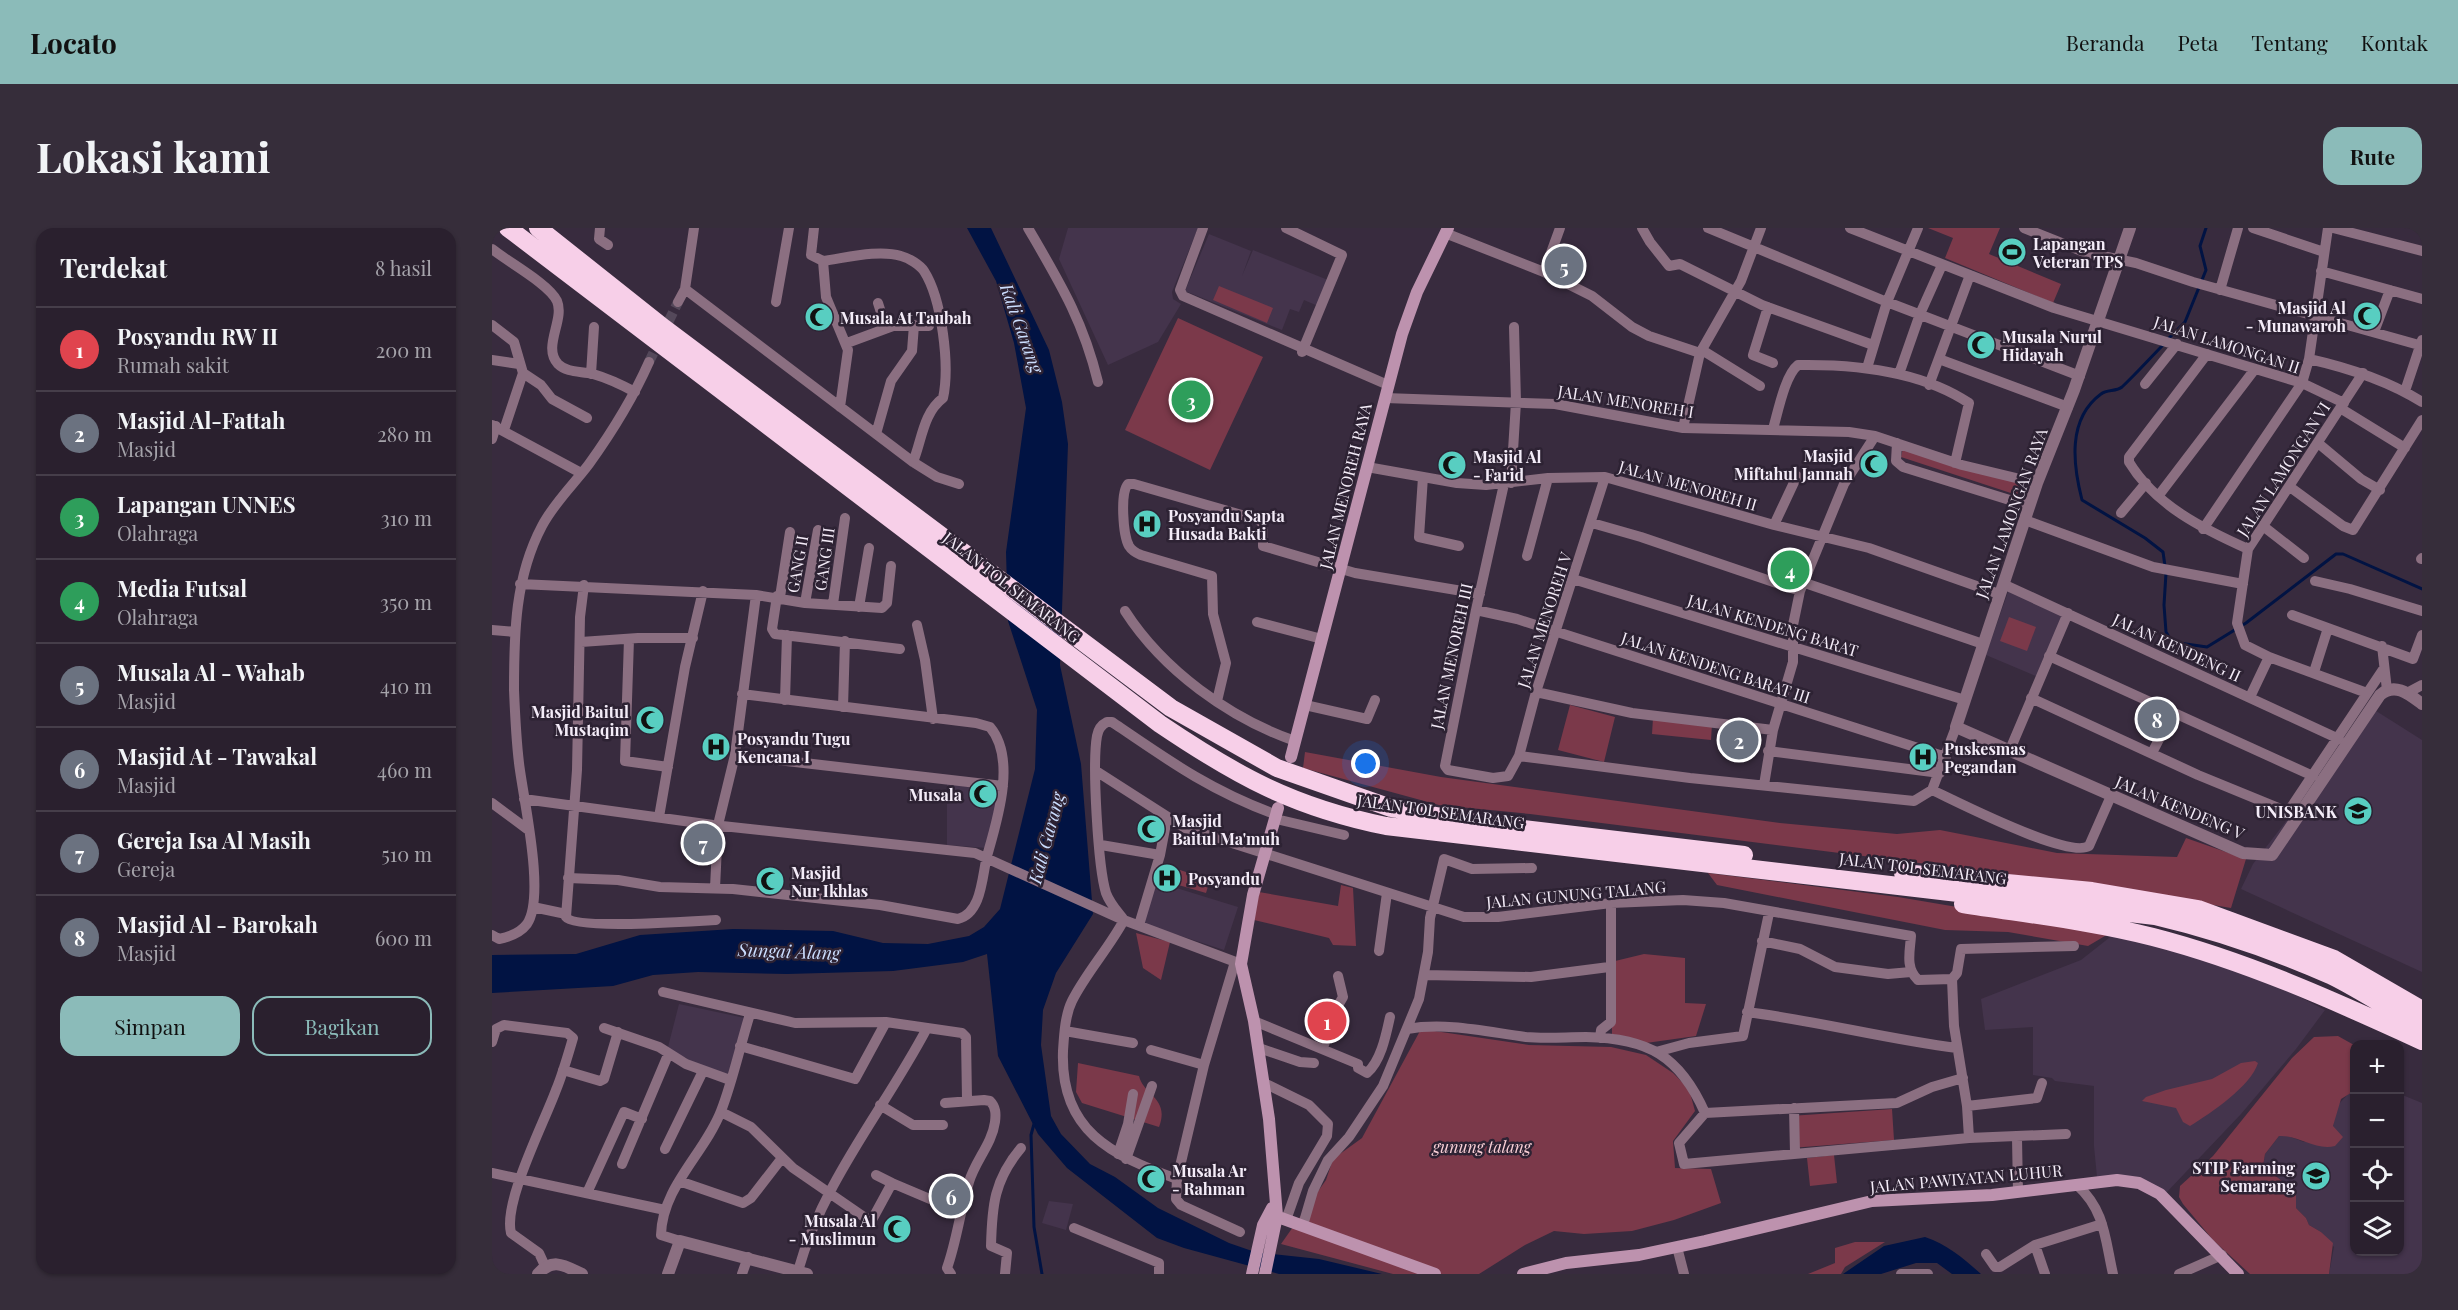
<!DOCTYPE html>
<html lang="id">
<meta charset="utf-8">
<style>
body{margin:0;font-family:"Playfair Display",serif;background:#362d3a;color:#f1f3f6}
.controls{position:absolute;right:18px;bottom:18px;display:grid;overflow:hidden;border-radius:12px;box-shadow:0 2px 4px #0004}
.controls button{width:54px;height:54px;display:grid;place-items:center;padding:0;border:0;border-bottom:2px solid #463e4a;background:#2a202e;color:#f1f3f6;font:30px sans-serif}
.you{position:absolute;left:874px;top:536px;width:21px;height:21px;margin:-15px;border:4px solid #fff;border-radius:50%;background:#1a73e8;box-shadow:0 0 0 9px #1a73e833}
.badge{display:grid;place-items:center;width:39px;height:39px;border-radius:50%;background:#8bbbb9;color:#fff;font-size:20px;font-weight:700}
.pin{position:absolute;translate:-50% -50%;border:3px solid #fff;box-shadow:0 2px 6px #0006}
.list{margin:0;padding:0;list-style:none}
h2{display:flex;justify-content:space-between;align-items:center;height:78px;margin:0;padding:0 24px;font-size:26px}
h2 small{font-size:20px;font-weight:400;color:#a5a3aa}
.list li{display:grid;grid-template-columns:39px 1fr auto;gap:18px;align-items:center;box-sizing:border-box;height:84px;padding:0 24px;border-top:2px solid #463e4a}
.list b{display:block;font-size:22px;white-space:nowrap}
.list p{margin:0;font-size:20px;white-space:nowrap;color:#a5a3aa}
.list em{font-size:20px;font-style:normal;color:#a5a3aa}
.actions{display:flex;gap:12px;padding:18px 24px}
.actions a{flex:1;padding:14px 0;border:2px solid #8bbbb9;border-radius:18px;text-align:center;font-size:21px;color:#8bbbb9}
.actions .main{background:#8bbbb9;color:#111}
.icon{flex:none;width:33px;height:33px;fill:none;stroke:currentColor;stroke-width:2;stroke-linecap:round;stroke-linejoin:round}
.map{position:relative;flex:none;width:1930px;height:1046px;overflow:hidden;border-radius:18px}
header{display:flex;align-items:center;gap:36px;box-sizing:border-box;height:84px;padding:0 30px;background:#8bbbb9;color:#111}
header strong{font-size:28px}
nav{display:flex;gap:33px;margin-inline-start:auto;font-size:21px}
.intro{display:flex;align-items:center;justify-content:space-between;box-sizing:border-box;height:144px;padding:0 36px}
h1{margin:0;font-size:42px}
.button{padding:15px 27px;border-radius:18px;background:#8bbbb9;color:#111;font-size:21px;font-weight:700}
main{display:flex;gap:36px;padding:0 36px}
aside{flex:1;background:#2a202e;border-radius:18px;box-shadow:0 2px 4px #0004}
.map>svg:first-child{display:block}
</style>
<header>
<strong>Locato</strong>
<nav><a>Beranda</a><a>Peta</a><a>Tentang</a><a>Kontak</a></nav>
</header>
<div class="intro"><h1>Lokasi kami</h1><a class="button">Rute</a></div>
<main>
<aside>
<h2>Terdekat<small>8 hasil</small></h2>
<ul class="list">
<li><span class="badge" style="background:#e0444e">1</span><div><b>Posyandu RW II</b><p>Rumah sakit</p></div><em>200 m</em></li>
<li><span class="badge" style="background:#6b7280">2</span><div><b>Masjid Al-Fattah</b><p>Masjid</p></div><em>280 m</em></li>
<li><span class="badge" style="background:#2e9e5b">3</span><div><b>Lapangan UNNES</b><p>Olahraga</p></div><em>310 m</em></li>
<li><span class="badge" style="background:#2e9e5b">4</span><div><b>Media Futsal</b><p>Olahraga</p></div><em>350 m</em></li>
<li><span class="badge" style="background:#6b7280">5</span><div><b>Musala Al - Wahab</b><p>Masjid</p></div><em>410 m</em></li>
<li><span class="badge" style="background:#6b7280">6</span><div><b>Masjid At - Tawakal</b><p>Masjid</p></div><em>460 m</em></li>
<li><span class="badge" style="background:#6b7280">7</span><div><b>Gereja Isa Al Masih</b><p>Gereja</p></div><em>510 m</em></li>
<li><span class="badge" style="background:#6b7280">8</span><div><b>Masjid Al - Barokah</b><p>Masjid</p></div><em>600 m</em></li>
</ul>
<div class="actions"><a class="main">Simpan</a><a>Bagikan</a></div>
</aside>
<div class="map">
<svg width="1930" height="1046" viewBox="0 0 1930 1046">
<rect width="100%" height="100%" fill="#382b3e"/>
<path fill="#44344c" d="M576,0H706L680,64L681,71L689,76L666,114L616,137L567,31Z
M717,6L759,23L750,48L761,22L836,52L826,78L812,72L807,84L798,81L790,102L693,63Z
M1517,361L1573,385L1546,449L1494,427Z
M1881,481L1930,512V744L1749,661L1761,636Z
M455,556L504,560L509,564L495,620L455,617Z
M665,654L746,679L732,722L649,695Z
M1622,706L1647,711L1775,752L1833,782L1804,821L1749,886L1674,965L1642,948L1605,949L1602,918V858L1563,853L1560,850L1541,847V799L1493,802L1489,771L1589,732Z
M187,776L253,790L236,847L194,835L195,830L175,823Z
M1859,863H1862V1024H1908V866L1930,875V1046H1837L1842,1019L1829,1004L1817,997L1814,990L1804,980V964L1771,938L1773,926L1787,908H1796L1812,914L1841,898L1845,878Z
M557,973L581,976L574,1002L550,995Z"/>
<path fill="#7b394a" d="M1436,0H1508L1497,26L1569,56L1561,75L1453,30L1461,10Z
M727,58L781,80L775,95L721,72Z
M686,90L771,129L718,242L633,202Z
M1411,220L1540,255L1534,270L1409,229Z
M1517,389L1544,399L1535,423L1508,413Z
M1078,477L1123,489L1112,534L1066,522Z
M1161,490L1220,496L1219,512L1160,506Z
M813,524L949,549L1288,595L1405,606L1448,602L1565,625L1685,629L1694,610L1754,631L1739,680L1609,658L1038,586L947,577L811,540Z
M688,642L718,652L714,665L683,656Z
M1216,645L1406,669L1618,705L1596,718L1516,704L1453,702L1225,657Z
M849,657L861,660L864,718L841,717L837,710L762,692L767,664L846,678Z
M644,705L678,714L669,752L651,740Z
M1152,726L1193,730V775L1214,776L1204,808L1154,815L1120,806L1119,734Z
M929,801L1037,817L1119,819L1154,827L1181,845L1197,861L1203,883L1181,913L1183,940L1219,941L1229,975L1182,992L1140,1003L1092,1006L1062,1003L1033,1017L987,1046H901L789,1016L834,952L841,931L870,910Z
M1846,808L1862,817V863L1849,871L1841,898L1851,909L1843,918C1823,923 1807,907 1787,908L1773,926L1771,938L1804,964V980L1814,990L1817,997L1829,1004L1841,1015L1837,1046H1758L1721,1012L1691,976L1687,969L1688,958L1721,928L1800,830L1822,809Z
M1763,833L1766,835C1759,858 1719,885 1698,898L1691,894L1684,880L1650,873L1654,869L1674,862L1720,851L1749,835Z
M586,835L647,848C652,868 678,870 667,899L590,875L584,864Z
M1400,881L1402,912L1299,920L1298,888Z
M1342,927L1345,955L1318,958L1315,930Z
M1363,1014H1393L1353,1039L1349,1046H1316L1343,1035V1020Z"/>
<path fill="#011343" d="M475,0H499L557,122L570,174L576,216L568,437L589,536L601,686L564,745L551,782L549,817L559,888L569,906L598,936L623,949L666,980L737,1015L763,1024L827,1031L890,1046H787L692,1020L665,1010L575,940L546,906L506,828L495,726L471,734L401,743L295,746L206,744L161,747L121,758L0,765V727L84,726L148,707L241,701L341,703L391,715L436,716L477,708L492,699L508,681L543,541L545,482L516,393L514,324L534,180L522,115L504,53Z
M1433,1009C1456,1017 1471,1030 1489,1046H1460L1445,1035H1424L1389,1046H1351L1392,1018Z"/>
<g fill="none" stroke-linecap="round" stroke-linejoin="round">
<path stroke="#011343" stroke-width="3" d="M1676,111L1693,94L1714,42L1708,18L1714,0
M1672,116C1658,130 1645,145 1630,159C1624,164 1615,161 1609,166C1575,191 1581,237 1590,272L1653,310L1671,324L1673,338
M1674,345L1672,377L1674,404L1679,412L1687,415L1715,419L1754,395L1844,326H1851L1930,361
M542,896L539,907L542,999L550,1046"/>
<path stroke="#54485a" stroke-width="10" stroke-dasharray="10 5" stroke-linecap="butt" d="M157,134L186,74"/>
<path stroke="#8b6f81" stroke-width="10" d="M108,0L107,11L116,17
M322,0L319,27L331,33L334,69L356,122L348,179
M536,0C568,55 591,92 606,154
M711,0L688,62L691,68L896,157
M794,0L850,27L810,124
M1150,0L1158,14L1177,38L1188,36L1270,77L1381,117
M1216,0L1395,74L1588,148
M1358,0L1562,80L1810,155L1852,175
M1532,0L1592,24L1644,35L1701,54L1927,117
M1761,0L1832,24
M1841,0L1930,23
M953,5L1052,44L1100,68L1140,99L1157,108L1208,125
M0,21C16,34 57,56 65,73C73,92 50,119 66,136C75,145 89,143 101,146C115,150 130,157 143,164
M331,33C354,30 386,21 409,28C417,30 428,37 432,43C450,71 458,138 451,170C431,185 430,212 421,234
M1829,43L1930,71
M1052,44L1068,0
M193,61L421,234L445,249L467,256
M1728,62L1746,0
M186,74L193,61L202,0
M284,74L297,0
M386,75L394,100
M1276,79L1261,127L1281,135
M0,97L22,114L31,145L12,202
M1882,104L1898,62
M355,115L401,98H437
M1210,122L1268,158
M1715,126L1637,229V234C1663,277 1711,301 1756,321
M1447,131L1576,179
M1817,131C1857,140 1895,152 1930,174
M0,132L27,136
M1375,140L1395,74L1426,0
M31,145L49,157L60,171L95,190
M1871,145L1756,321L1745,395L1753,417L1777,429L1875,465
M99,146L102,99
M1407,146L1428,86L1450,37
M1653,156L1685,116
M1437,157L1478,47
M1913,163L1930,112
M893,170L1063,176L1191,200L1357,204L1383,208L1470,237L1545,255
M1848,180L1913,220
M0,197L89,245
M1191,200L1208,125L1249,53L1269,0
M1281,201C1286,184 1293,147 1306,137C1363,136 1429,143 1477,175L1463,235
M384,206L399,153L420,123L422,97
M0,211L4,198
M1405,215L1404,233L1411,239L1537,278
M1826,215L1869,251L1888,262
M875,239L965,255L994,257L1056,250L1113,249L1282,297L1377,320L1507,366
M931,249L927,309L967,318
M1019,255L1024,174L1022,99
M1012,256L984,382L953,538L956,542L1001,550L1016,548L1027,528L1044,464L1113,249
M1798,259L1851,298L1861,302L1930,192
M1667,267L1763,141
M1629,285L1654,255
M1533,292L1661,339L1751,356
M1100,295L1149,309L1308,363
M1282,297L1305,248
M1771,298L1812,330
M1711,301L1810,155L1817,131L1836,0
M1035,328L1056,250
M1929,331L1930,330
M1081,351L1473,472
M1823,353L1858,361L1930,383
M1313,355L1491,416
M28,356L264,367L313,375L390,380L395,375L399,338
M1511,356L1847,511
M92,357L88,389L85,542L74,689C83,702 202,693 224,692
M285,368L280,401L283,406L408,421
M288,369L298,304
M313,375L326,302
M341,376L353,290
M367,379L377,320
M984,382L1025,391L1454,529
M633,383C671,442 737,490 803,513
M1800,387L1921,431L1930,407
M765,394L830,411
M425,397L433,432L441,491
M0,402L23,404
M137,411L133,533L176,539
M89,414L146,410H201
M1890,418L1895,462
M1557,428L1821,548
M1822,444L1836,400
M1044,464L1140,485L1281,502
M1915,465L1930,457
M1758,469L1777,429
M1539,470L1706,547L1796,584L1892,440
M293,472L295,407
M725,473L734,435L721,386L720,348L649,327C644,325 640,323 637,318C631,307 628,265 636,256H642L767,292L771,296V318L863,345L988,366
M813,477L875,491L883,472
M351,479L353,413
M1276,523L1448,545
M1517,524L1576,385
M1660,525L1681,484
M243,527L511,558
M1027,528L1198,550L1422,573L1440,562L1464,499
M604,543L693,600L972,689H1006L1119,675L1191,672L1232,675L1419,708C1418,723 1413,740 1426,752L1460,751L1462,798L1475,878L1477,910
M1272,557L1281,502L1301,434V397L1308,363L1352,256L1383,208
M1440,562C1466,574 1576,631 1597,618L1619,568
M32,571L221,597L483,625L629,691L749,736
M0,575L35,601
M167,589L193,439L211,363
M784,591L852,607
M609,617L668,627
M76,650L126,652L168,659L241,661L388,677L466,691C490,685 490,648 495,628C505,593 525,531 498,499L484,495L250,466
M223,660L226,597L243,527L264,367
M41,679L74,686
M647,697L668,627L675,590
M0,707L7,711C17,709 29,704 35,696C54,668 31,570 27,535C24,510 23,486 22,462C22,405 23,349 50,298C62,275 82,256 97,236C120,204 141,170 157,134
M1270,713L1308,721L1343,739L1396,746L1419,744
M887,723L895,665
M743,734L712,837L685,951L684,971L689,977L748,1004
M932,747L1039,749L1117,739
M1460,751L1465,745L1469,721L1582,718
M171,764L303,795L394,794L470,805L474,809L475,872
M1255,784C1326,793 1394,811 1465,820
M762,793L866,836V840L875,845C889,833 894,807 898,789
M112,800L167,819L194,836L238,852
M915,801C955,794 995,804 1034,809C1054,811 1074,809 1094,809C1156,810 1188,828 1213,885L1187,915L1192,936L1477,910L1574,906
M573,803L641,815
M1108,810L1109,802L1119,794V675
M0,814L4,801L12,797L75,805L81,810C76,827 71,845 64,862C52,895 11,974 19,1005L47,1025L53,1038
M248,818L363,851L394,794
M767,820L808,834L822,835
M831,820L844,781L851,769L846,748
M659,822L712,837
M1164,824L1197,815L1251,808L1277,685
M71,842L108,853L112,851L126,804
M772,855L817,877L836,896L835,908L807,955L794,992
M453,875L492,872L498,873C504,879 504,886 503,894C500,916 483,933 477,954C468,983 465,1012 455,1040L459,1046
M388,877L421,897H451
M1475,878L1545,870L1550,855
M1302,880L1303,925
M229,884L259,899L301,940L375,991L381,990L400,955L445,974L471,981
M1213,885L1405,875L1440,859L1471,850
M1525,910L1526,964
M173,921L211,843
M626,926L636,896L641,866
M634,931L660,858
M130,936L176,827
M0,945L173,982
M384,947L400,955
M685,951C619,927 568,903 571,823C572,808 573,787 580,773C594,745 617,720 632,692C626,684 618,676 614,665C606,639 600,536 605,508C606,502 609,497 615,494H620C677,533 719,563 785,587
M187,953L251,975L259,970L290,930
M1585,957C1613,982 1613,1011 1621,1046
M95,965L132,884L150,891
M811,997L821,963L836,932L857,909L891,858L927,771L936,724L938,690L952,631L980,641L1040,640
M582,1000L667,1035V1046
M188,1013L169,1007C170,959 213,925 229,883C241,852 248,818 258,786
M1543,1017L1553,1046
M1185,1019L1192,1046
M1494,1026L1503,1039H1508L1543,1017L1610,996
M306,1043C331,953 391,883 434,802
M250,1046L256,1029
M513,1046L515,1025L499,1018C500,978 502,952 529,920
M1409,1046H1436
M1687,1046L1730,1027"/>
<path stroke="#8b6f81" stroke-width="12" d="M1638,0L1582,162L1545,255L1464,499L1751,625L1780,627L1888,467C1903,454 1917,466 1930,476
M46,1046C61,1029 73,1038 90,1046
M176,1046L188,1013L315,1046"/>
<path stroke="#bd92ae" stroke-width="12" d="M799,529L910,106L925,64L956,0
M778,986L943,1046
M760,1046L771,997L780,980
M773,1046L785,988L777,891L762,793L749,736L761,667L786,580
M1031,1046L1074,1035L1147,1027L1213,1013L1380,973L1500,967L1625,952L1647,955L1668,966L1746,1046"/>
<path stroke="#f7cfe8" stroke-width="18" d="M16,0L668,496C745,548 801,579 894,598L1663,688C1723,702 1781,722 1838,747C1869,762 1900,783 1930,800
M46,0L172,100L679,480L785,540L899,580L990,596L1252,627
M1411,645L1600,663L1706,681L1842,731L1930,782
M1471,676C1534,686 1599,693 1661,709C1754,733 1843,773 1930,813"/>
</g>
<defs>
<g id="stadium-disc" transform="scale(1.5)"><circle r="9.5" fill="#58cec1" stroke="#2d2233"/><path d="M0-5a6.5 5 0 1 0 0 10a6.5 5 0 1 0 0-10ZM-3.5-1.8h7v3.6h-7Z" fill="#111"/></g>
<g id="mosque-disc" transform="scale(1.5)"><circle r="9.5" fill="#58cec1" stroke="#2d2233"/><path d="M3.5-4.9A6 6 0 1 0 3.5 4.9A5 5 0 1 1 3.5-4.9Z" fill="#111"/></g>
<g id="hospital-disc" transform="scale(1.5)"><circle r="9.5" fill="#58cec1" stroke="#2d2233"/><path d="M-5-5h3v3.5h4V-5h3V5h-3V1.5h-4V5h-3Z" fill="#111"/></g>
<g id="university-disc" transform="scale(1.5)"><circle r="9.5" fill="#58cec1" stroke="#2d2233"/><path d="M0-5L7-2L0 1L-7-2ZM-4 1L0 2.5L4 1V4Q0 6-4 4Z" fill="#111"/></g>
</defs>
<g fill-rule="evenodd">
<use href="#stadium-disc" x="1520" y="24"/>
<use href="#mosque-disc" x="1875" y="88"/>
<use href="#mosque-disc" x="327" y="89"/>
<use href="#mosque-disc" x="1489" y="117"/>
<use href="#mosque-disc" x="1382" y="236"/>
<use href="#mosque-disc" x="960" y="237"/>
<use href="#hospital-disc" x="655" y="296"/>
<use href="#mosque-disc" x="158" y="492"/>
<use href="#hospital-disc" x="224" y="519"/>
<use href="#hospital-disc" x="1431" y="529"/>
<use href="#mosque-disc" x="491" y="566"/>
<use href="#university-disc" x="1866" y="583"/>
<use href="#mosque-disc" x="659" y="601"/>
<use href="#hospital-disc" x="675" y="650"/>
<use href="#mosque-disc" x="278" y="653"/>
<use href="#university-disc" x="1824" y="948"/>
<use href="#mosque-disc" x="659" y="951"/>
<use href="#mosque-disc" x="405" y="1001"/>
</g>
<g text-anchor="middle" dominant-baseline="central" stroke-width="5" stroke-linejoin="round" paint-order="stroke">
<g font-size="16" font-weight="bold" fill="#f4ecf8" stroke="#2d2233" text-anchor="start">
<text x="1541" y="15">Lapangan<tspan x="1541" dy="18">Veteran TPS</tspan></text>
<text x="1854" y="79" text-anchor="end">Masjid Al<tspan x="1854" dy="18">- Munawaroh</tspan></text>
<text x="348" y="89">Musala At Taubah</text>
<text x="1510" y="108">Musala Nurul<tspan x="1510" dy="18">Hidayah</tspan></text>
<text x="1361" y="227" text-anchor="end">Masjid<tspan x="1361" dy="18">Miftahul Jannah</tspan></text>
<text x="981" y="228">Masjid Al<tspan x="981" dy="18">- Farid</tspan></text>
<text x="676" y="287">Posyandu Sapta<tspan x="676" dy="18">Husada Bakti</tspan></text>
<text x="137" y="483" text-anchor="end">Masjid Baitul<tspan x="137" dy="18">Mustaqim</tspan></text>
<text x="245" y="510">Posyandu Tugu<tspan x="245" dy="18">Kencana I</tspan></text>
<text x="1452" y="520">Puskesmas<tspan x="1452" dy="18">Pegandan</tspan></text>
<text x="470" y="566" text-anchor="end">Musala</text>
<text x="1845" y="583" text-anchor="end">UNISBANK</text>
<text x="680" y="592">Masjid<tspan x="680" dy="18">Baitul Ma'muh</tspan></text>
<text x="299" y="644">Masjid<tspan x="299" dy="18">Nur Ikhlas</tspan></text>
<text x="696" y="650">Posyandu</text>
<text x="1803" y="939" text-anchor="end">STIP Farming<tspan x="1803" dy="18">Semarang</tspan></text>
<text x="680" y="942">Musala Ar<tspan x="680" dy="18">- Rahman</tspan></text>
<text x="384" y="992" text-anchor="end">Musala Al<tspan x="384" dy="18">- Muslimun</tspan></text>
</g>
<g font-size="16" fill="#f4ecf8" stroke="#2d2233">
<text transform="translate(1735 116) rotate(18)">JALAN LAMONGAN II</text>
<text transform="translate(1134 173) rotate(9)">JALAN MENOREH I</text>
<text transform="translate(1791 241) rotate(-57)">JALAN LAMONGAN VI</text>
<text transform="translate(1196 257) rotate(16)">JALAN MENOREH II</text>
<text transform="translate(853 258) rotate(-76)">JALAN MENOREH RAYA</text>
<text transform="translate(1519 285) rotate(-70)">JALAN LAMONGAN RAYA</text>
<text transform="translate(332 331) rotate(-82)">GANG III</text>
<text transform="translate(305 336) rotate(-80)">GANG II</text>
<text transform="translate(520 359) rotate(38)">JALAN TOL SEMARANG</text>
<text transform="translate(1052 392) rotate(-72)">JALAN MENOREH V</text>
<text transform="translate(1281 397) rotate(17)">JALAN KENDENG BARAT</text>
<text transform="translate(1685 419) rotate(25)">JALAN KENDENG II</text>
<text transform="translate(959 428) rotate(-78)">JALAN MENOREH III</text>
<text transform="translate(1224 439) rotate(18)">JALAN KENDENG BARAT III</text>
<text transform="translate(1688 579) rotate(23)">JALAN KENDENG V</text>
<text transform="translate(949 583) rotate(8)">JALAN TOL SEMARANG</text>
<text transform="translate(1431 640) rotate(7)">JALAN TOL SEMARANG</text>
<text transform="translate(1084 666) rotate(-5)">JALAN GUNUNG TALANG</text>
<text transform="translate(1474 950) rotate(-5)">JALAN PAWIYATAN LUHUR</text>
</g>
<g font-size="16" font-style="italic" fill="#fcd1d8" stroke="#2d2233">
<text x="990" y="918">gunung talang</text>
</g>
<g font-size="18" font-style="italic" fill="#cbddfe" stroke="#2d2233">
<text transform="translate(530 100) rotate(70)">Kali Garang</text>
<text transform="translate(554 610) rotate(-75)">Kali Garang</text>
<text transform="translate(297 723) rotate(2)">Sungai Alang</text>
</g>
</g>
</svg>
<div class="controls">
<button>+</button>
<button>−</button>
<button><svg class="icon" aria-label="locate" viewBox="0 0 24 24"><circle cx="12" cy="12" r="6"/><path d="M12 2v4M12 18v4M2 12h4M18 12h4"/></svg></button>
<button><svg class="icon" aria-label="layers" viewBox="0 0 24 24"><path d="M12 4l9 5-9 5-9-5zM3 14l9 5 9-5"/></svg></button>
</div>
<div class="you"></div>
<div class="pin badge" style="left:835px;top:793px;background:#e0444e">1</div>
<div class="pin badge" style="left:1247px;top:512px;background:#6b7280">2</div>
<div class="pin badge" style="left:699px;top:172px;background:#2e9e5b">3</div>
<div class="pin badge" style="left:1298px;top:342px;background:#2e9e5b">4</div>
<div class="pin badge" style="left:1072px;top:38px;background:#6b7280">5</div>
<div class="pin badge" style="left:459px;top:968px;background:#6b7280">6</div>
<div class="pin badge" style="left:211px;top:615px;background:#6b7280">7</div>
<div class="pin badge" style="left:1665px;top:491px;background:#6b7280">8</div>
</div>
</main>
